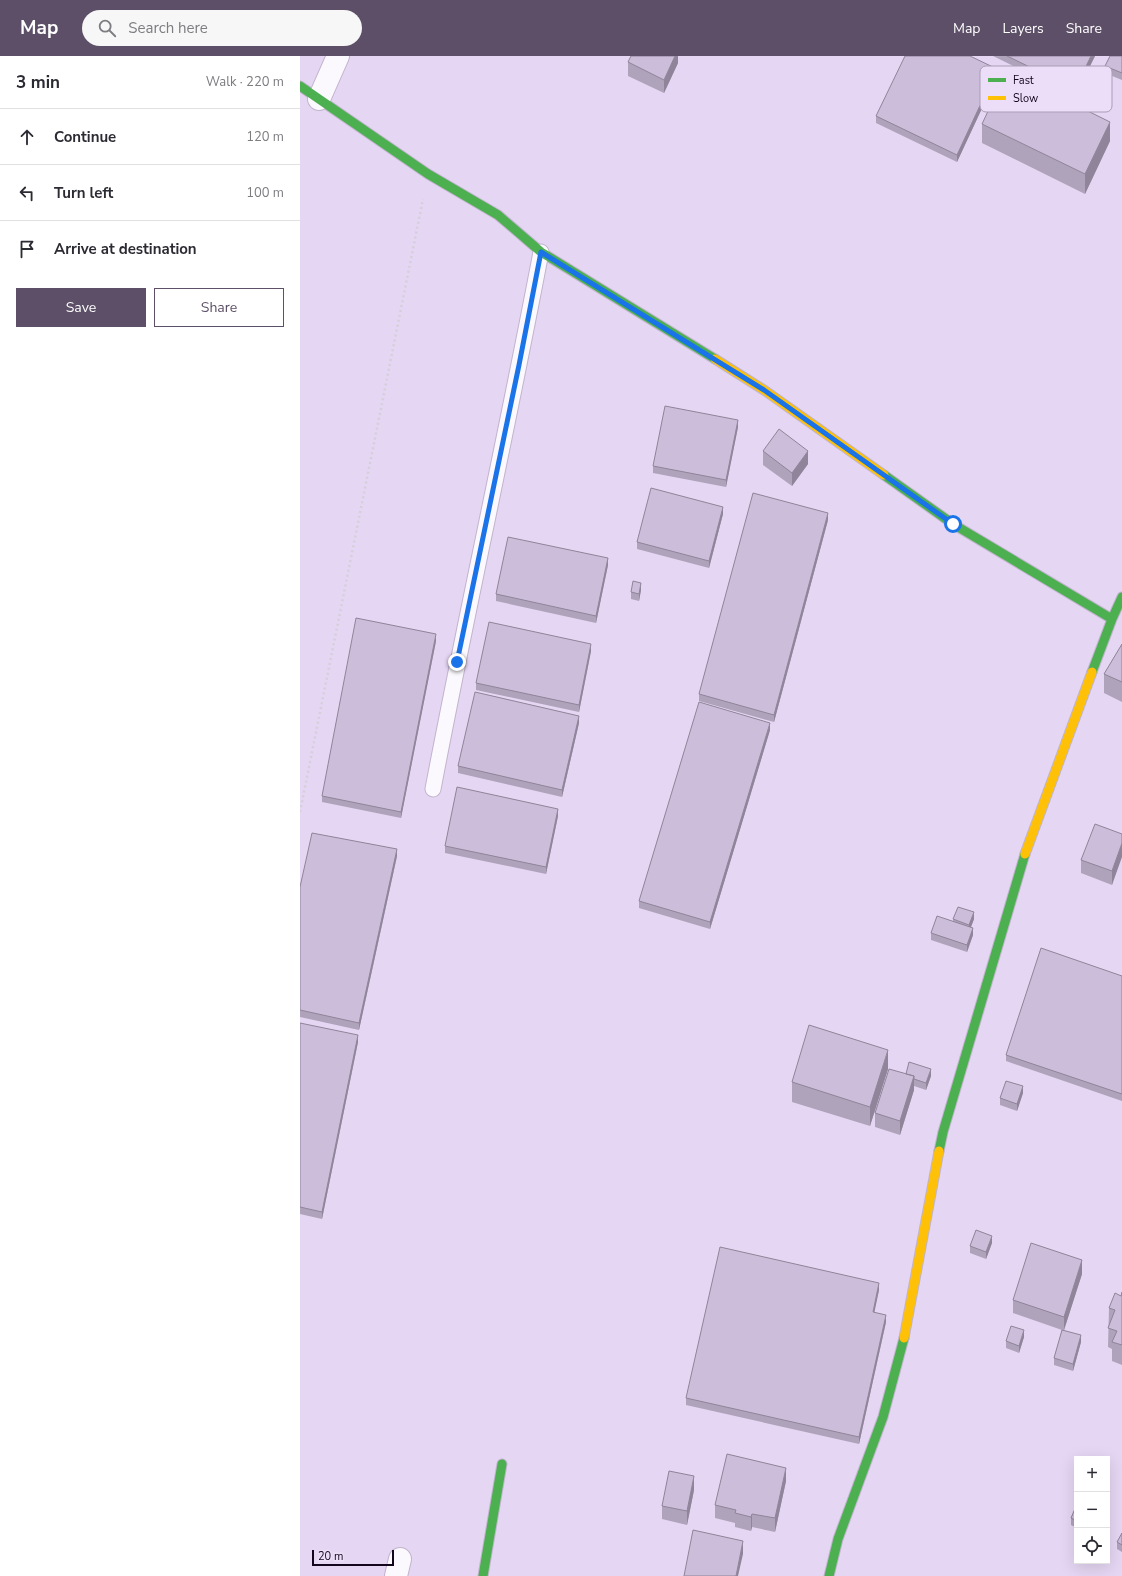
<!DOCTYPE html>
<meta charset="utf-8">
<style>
body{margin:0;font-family:"Nunito Sans",sans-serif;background:#f7f7f7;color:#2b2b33}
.controls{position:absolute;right:12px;bottom:12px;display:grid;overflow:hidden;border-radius:0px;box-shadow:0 4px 16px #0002}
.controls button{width:36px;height:36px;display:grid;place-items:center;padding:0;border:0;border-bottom:1px solid #e1e1e2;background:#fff;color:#2b2b33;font:20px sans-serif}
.scale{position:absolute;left:12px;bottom:10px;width:82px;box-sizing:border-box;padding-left:4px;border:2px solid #13061c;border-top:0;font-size:11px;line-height:14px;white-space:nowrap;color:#13061c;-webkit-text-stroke:3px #ecdef8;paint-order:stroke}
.stop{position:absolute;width:12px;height:12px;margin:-9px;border:3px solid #1a73e8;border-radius:50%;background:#fff}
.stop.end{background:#1a73e8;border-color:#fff;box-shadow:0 1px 4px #0008}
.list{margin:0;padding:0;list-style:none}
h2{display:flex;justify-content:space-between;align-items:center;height:52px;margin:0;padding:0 16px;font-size:17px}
h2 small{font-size:13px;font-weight:400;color:#7c7c81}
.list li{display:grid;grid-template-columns:26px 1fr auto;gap:12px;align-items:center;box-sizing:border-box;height:56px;padding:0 16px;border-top:1px solid #e1e1e2}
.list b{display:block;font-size:15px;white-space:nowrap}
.list em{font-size:13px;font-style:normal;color:#7c7c81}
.actions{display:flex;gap:8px;padding:12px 16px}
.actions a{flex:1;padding:9px 0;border:1px solid #5c4f67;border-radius:0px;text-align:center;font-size:14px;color:#5c4f67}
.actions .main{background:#5c4f67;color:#fff}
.icon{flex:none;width:22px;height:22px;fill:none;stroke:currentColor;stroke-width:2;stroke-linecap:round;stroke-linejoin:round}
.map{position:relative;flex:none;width:822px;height:1520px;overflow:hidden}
header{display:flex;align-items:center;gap:24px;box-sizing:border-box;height:56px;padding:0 20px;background:#5c4f67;color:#fff}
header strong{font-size:19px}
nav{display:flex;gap:22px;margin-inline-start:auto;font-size:14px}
.search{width:280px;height:36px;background:#f7f7f7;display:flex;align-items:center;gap:10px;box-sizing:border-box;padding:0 14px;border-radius:22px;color:#7c7c81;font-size:15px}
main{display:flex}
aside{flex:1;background:#fff}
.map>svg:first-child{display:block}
</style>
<header>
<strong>Map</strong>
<div class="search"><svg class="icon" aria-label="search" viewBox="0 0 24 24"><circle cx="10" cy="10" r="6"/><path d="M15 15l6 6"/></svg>Search here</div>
<nav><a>Map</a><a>Layers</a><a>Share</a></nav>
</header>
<main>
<aside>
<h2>3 min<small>Walk · 220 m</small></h2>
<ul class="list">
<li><svg class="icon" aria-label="ahead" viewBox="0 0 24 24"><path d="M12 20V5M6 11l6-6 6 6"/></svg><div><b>Continue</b></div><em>120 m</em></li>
<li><svg class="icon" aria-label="left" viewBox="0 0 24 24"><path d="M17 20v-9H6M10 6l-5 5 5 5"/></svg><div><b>Turn left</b></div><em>100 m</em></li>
<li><svg class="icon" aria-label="arrive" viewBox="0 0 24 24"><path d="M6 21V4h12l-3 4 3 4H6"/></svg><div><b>Arrive at destination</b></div></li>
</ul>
<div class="actions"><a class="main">Save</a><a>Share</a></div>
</aside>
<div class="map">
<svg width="822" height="1520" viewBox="0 0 822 1520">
<rect width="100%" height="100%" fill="#e5d6f3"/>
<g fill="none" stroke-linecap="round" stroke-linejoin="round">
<g stroke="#c1b4cd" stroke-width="17">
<path id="lane" d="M133,733C167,554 207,376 241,196"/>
</g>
<g stroke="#c1b4cd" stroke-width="24">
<path id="street" d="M19,43L38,0
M96,1520L100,1503"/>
</g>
<g stroke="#c1b4cd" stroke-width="11">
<path id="fast" d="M0,30L128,118L198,159L241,196L415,303
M584,419L653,468L812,563
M792,616L812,563L822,541
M639,1095L643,1076L725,798
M183,1520L202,1408
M529,1520L538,1483L583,1361L604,1282"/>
</g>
<g stroke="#c1b4cd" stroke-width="11">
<path id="slow" d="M415,303L464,334L584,419
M725,798L792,616
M604,1282L639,1095"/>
</g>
<path stroke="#d4cfd9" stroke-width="2.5" stroke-dasharray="2 3" stroke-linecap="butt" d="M0,756L123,143"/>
<use href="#lane" stroke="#fbf9fd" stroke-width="15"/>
<use href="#street" stroke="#fbf9fd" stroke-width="22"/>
<use href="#fast" stroke="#4caf50" stroke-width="9"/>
<use href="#slow" stroke="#ffc107" stroke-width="9"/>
</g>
<path fill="#afa3bb" d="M378,0V7L364,37L328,20V6Z
M693,0H795L775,40Z
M822,0V24L805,17V10Z
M697,20L657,106L576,67V60Z
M682,68L810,85L785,138L682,87Z
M438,371L426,431L353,417V410Z
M463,395L508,408L492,430L463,409Z
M423,458L409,512L337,493V486Z
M528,464L474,666L399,645V638Z
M308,509L296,567L196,545V538Z
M341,534L339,545L331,543V536Z
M136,585L101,762L22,746V740Z
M822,588V646L804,637V618Z
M291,595L279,656L176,634V627Z
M279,667L262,741L158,717V710Z
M470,674L410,873L339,852V845Z
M258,760L246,818L145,797V790Z
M822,778L812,829L781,817V804Z
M97,800L59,974L0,961V831Z
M653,863H674L671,871L673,879L667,896L631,884V877L653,865Z
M822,920V1045L706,1005V999Z
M0,967L58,986L22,1163L0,1158Z
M588,1013L570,1070L492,1046V1026Z
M606,1018L631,1020L626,1034L614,1030V1034L600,1079L575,1071V1057Z
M723,1037L717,1055L700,1049V1042Z
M692,1187L686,1203L670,1197V1190Z
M782,1218L764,1274L781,1286L773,1315L754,1309V1302L762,1274L713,1257V1244Z
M579,1234L574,1256L586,1266L559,1388L386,1349V1342Z
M822,1236V1309L812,1305V1293L808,1291L809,1252L821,1240Z
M724,1281L719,1297L706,1292V1285Z
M486,1425L475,1476L452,1471L451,1475L435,1471V1467L415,1462V1449Z
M394,1434L387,1469L362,1463V1450Z
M777,1448V1472L771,1469V1462Z
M822,1477V1496L817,1493V1486Z"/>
<path fill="#8f8499" d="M375,0H378V7L364,37V24Z
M791,0H795L775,40V33Z
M697,13V20L657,106V99Z
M810,66V85L785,138V118Z
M438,364V371L426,431V424Z
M508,395V408L492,430V417Z
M423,451V458L409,512V505Z
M528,457V464L474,666V659Z
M308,502V509L296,567V560Z
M341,527V534L339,545V538Z
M136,578V585L101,762V756Z
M291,588V595L279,656V649Z
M279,660V667L262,741V734Z
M470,667V674L410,873V866Z
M258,753V760L246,818V811Z
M822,787V801L812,829V815Z
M97,793V800L59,974V967Z
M674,856V863L669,876V869Z
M673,872V879L667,896V889Z
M58,979V986L22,1163V1156Z
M588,994V1013L570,1070V1051Z
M631,1013V1020L626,1034V1027Z
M614,1020V1034L600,1079V1065Z
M723,1030V1037L717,1055V1048Z
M692,1180V1187L686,1203V1196Z
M782,1204V1218L764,1274V1261Z
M579,1227V1234L573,1263V1256Z
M586,1259V1266L559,1388V1381Z
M724,1274V1281L719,1297V1290Z
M781,1279V1286L773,1315V1308Z
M486,1412V1425L475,1476V1462Z
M394,1420V1434L387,1469V1455Z
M452,1458V1471L451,1475V1461Z
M443,1485V1498L438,1520H436Z"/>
<path fill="#ccbdda" stroke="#8f8499" d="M331,0H375L364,24L328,6Z
M605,0H670L697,13L657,99L576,60Z
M707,0H791L775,33Z
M810,0H822V17L805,10Z
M707,15L810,66L785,118L682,68Z
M365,350L438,364L426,424L353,410Z
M479,373L508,395L492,417L463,395Z
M351,432L423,451L409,505L337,486Z
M453,437L528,457L474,659L399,638Z
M208,481L308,502L296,560L196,538Z
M333,525L341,527L339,538L331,536Z
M56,562L136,578L101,756L22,740Z
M189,566L291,588L279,649L176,627Z
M822,588V626L804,618Z
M175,636L279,660L262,734L158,710Z
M399,646L470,667L410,866L339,845Z
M157,731L258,753L246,811L145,790Z
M795,768L822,778V787L812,815L781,804Z
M12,777L97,793L59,967L0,954V831Z
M658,851L674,856L669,869L653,863Z
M637,860L673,872L667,889L631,877Z
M741,892L822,920V1038L706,999Z
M0,967L58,979L22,1156L0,1151Z
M509,969L588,994L570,1051L492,1026Z
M609,1006L631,1013L626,1027L614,1023V1020L606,1018Z
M589,1013L614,1020L600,1065L575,1057Z
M706,1025L723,1030L717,1048L700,1042Z
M676,1174L692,1180L686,1196L670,1190Z
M731,1187L782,1204L764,1261L713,1244Z
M420,1191L579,1227L573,1256L586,1259L559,1381L386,1342Z
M822,1236V1289L812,1286L817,1275L808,1272L815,1254L809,1252L815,1237L821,1240Z
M711,1270L724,1274L719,1290L706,1285Z
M762,1274L781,1279L773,1308L754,1302Z
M427,1398L486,1412L475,1462L452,1458L451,1461L435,1457L436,1454L415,1449Z
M369,1415L394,1420L387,1455L362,1450Z
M777,1448V1465L771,1462Z
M393,1474L443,1485L436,1520H384Z
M822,1477V1489L817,1486Z"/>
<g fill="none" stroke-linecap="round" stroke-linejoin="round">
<path stroke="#1a73e8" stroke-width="5" d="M157,606L219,309L241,196L464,334L653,468"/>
</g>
<rect x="680" y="10" width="132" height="46" rx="6" fill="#ecdef8" stroke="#ab9db6" stroke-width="1"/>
<rect x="688" y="22" width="18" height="4" fill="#4caf50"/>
<rect x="688" y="40" width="18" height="4" fill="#ffc107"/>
<g font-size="11" fill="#13061c">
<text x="713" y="28">Fast</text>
<text x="713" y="46">Slow</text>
</g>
</svg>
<div class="controls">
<button>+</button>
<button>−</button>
<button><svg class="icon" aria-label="locate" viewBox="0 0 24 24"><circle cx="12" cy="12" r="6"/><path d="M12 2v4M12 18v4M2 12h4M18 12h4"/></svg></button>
</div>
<div class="scale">20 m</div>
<div class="stop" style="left:653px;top:468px"></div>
<div class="stop end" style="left:157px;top:606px"></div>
</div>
</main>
